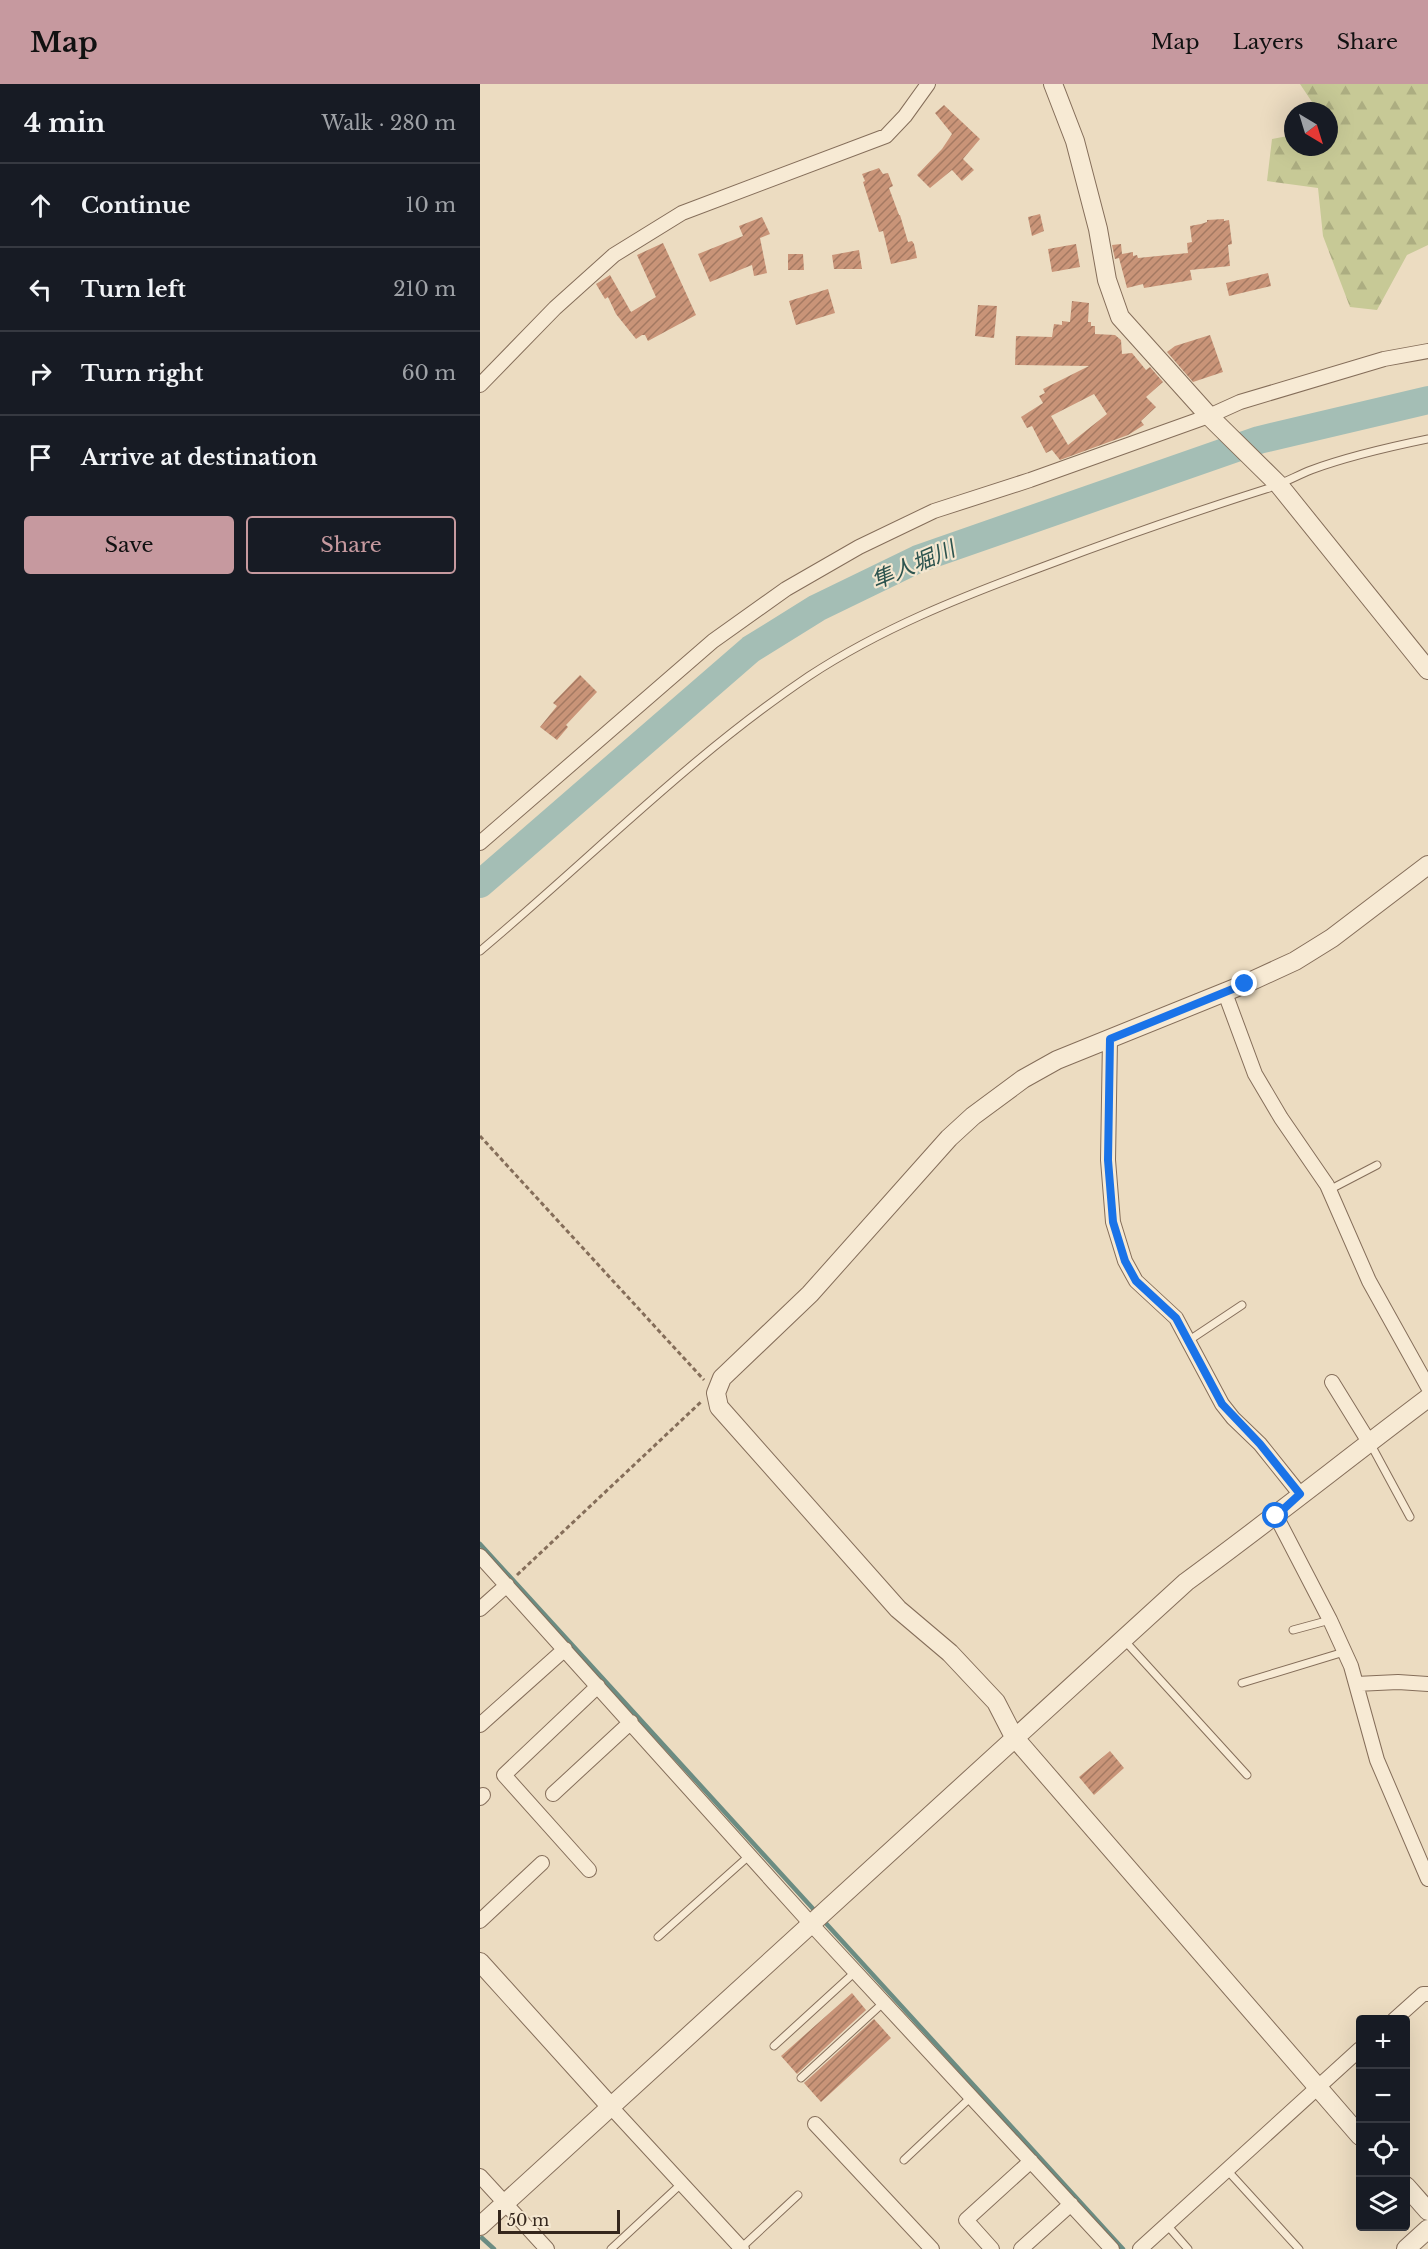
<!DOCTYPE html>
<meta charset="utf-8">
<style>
body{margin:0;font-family:"Libre Baskerville","Noto Sans JP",serif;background:#242831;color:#f1f3f6}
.controls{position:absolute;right:18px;bottom:18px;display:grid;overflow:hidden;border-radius:6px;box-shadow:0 6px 24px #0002}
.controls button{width:54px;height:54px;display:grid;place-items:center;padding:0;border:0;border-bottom:2px solid #363941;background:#171b24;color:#f1f3f6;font:30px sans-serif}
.compass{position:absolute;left:804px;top:18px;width:54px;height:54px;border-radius:50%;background:#171b24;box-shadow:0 6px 24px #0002;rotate:142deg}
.scale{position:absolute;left:18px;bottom:15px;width:122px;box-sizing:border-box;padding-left:6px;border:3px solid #35271d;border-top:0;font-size:16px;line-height:21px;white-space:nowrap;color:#35271d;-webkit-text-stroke:4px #f4e7d0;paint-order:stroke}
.stop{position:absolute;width:18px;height:18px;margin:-14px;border:4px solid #1a73e8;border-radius:50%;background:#fff}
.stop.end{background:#1a73e8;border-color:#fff;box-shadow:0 2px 6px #0008}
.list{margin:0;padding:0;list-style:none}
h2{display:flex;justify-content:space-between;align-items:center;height:78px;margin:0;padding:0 24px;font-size:26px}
h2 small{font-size:20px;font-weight:400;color:#9ea1a6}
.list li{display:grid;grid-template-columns:39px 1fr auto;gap:18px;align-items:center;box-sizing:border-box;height:84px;padding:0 24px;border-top:2px solid #363941}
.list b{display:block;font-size:22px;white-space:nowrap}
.list em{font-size:20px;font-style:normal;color:#9ea1a6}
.actions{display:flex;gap:12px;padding:18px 24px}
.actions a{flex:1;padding:14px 0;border:2px solid #c6999f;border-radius:6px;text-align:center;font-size:21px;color:#c6999f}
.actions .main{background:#c6999f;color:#111}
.icon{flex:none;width:33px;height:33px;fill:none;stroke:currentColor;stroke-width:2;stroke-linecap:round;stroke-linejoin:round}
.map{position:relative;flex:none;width:948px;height:2165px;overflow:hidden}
header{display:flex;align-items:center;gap:36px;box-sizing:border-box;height:84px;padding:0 30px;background:#c6999f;color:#111}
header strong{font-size:28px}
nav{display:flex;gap:33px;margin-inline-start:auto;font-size:21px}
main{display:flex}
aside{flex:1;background:#171b24}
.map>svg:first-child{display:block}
</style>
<header>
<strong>Map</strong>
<nav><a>Map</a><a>Layers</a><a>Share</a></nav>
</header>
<main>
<aside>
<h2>4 min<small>Walk · 280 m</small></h2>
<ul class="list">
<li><svg class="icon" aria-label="ahead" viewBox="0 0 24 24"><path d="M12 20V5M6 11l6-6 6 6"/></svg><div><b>Continue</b></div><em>10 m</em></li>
<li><svg class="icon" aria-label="left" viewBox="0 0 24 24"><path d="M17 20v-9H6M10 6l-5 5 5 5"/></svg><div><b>Turn left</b></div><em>210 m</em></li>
<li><svg class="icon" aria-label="right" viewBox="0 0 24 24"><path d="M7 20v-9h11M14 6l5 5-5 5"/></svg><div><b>Turn right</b></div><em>60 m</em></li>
<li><svg class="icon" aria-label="arrive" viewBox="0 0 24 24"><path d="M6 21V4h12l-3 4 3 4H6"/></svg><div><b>Arrive at destination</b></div></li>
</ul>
<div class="actions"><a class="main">Save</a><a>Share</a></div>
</aside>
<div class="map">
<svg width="948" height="2165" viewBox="0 0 948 2165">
<defs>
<pattern id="forest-firs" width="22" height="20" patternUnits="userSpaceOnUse" patternTransform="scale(1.5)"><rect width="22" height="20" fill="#c7c996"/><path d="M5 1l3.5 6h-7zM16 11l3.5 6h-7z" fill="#acad81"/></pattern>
<pattern id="building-hatch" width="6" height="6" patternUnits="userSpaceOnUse" patternTransform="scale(1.5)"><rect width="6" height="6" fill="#c99478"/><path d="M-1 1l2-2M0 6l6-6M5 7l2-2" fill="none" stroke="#a47962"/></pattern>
</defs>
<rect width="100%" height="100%" fill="#ecdcc1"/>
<path fill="url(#forest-firs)" d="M820,0H948V161L927,171L897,226L870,223L843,152L838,104L787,97L792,55L813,51V63H849V27H838Z"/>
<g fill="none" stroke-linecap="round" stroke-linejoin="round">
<path stroke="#6b8c82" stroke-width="4.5" d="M0,1460L336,1828
M342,1835L643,2165
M2,2154L14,2165"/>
<path stroke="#a4beb5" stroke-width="28" d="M0,800L271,565L337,524L438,475L779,356L948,316"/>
</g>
<path fill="url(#building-hatch)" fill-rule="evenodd" d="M464,21L500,55L483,75L494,86L482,97L472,86L450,104L437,91L462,65L472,50L455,29Z
M399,84L403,90L408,89L413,102L409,104L419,131H420L428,158L432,157L434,160L437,174L411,180L403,147L399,148L383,98L385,97L382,90Z
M560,130L564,147L552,152L548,133Z
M282,133L290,150L280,154L287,189L274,192L272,181L230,198L218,170L263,152L259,142Z
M744,135V137L749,136L752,160L748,161L750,182L710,186L712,196L664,204L663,200L647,204L639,174L635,175L632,161L641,160L642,170L653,168V172L657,171L658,174L708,169L707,159L712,158L710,142L721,140L727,138V136Z
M183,159L216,231L168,257L165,251H162L156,255L136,230L128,213L125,215L116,200L130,191L151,228L176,213L157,171Z
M596,160L600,183L572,188L568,165Z
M379,166L382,185H354L352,171Z
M308,170H323L324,186H308Z
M788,189L791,202L749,212L746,199Z
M348,205L355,229L316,241L309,217Z
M592,217L609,219L608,238H611V242H615V250L635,251L641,256L642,270L652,269L666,286L670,283L683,298L666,313L676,323L661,337L664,341L648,351L580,376L572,366L566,369L552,342L547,344L541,333L563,319L559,312L565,309L563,305L609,282L535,281L536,252L572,253L574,240L582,241V237L590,238ZM614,310L627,330L588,361L571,332Z
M498,221L517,222L514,254L495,252Z
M730,251L743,288L713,298L687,268L695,262Z
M100,591L117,608L86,641L88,643L77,656L60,643L77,622L73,619Z
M630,1667L644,1684L614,1711L599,1693Z
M372,1909L386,1926L317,1990L301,1972Z
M394,1935L411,1954L341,2018L324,1999Z"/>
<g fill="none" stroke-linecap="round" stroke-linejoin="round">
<g stroke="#856e5a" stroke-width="9">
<path id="service" d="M0,867C110,775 210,672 329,592C402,544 481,513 562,483C636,455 710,429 786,405C802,400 816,392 831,386C869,372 909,363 948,355
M849,1106L897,1081
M708,1257L762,1221
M890,1359L930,1433
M813,1546L850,1536
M644,1556L767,1691
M762,1599L864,1568
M178,1853L270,1771
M294,1962L375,1888
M321,1994L403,1919
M424,2076L490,2014
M747,2086L819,2165
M687,2141L708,2165
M261,2164L318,2111
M131,2165L201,2100"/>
</g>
<g stroke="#856e5a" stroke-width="16">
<path id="minor" d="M0,301L75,224L134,171L202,129L406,52L425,32L448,0
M0,759L233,557L306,505L379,463L454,427L550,396L729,332L760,318L904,275L948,267
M745,909L775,990L801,1034L847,1101L889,1197L948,1303
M630,955L628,1076L633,1138L645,1177L656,1197L696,1234L742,1320L753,1334L780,1360L820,1410
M852,1298L889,1358
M796,1432L850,1536L871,1582L897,1676L948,1795
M0,1472L332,1841L632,2165
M0,1525L27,1501
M876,1600L918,1598L948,1600
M0,1641L85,1565
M73,1710L151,1638
M0,1714L3,1711
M109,1786L24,1691L118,1602
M0,1837L62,1779
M914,1936L943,1910H948
M131,2023L262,2165
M335,2040L452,2165
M0,2092L67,2165
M512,2165L486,2136L551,2077
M541,2165L591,2120
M660,2165L880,1965"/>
</g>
<g stroke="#856e5a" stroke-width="20">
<path id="tertiary" d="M573,0L595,57L618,145L627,196L640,233L729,332L799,401L948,586
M0,1878L131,2023
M880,2052L534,1653L516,1618L470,1569L418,1525L239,1323L236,1309L242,1294L330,1210L469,1054L493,1032L543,995L577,976L765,900L815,877L852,854L948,781
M926,2102L948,2127
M0,2142L706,1498C788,1438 867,1375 948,1314
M926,2165L948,2145"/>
</g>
<path stroke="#856e5a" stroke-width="3" stroke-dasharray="4.5 3" stroke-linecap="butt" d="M0,1052L224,1296
M37,1491L222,1317"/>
<use href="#service" stroke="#f7ead4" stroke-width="7"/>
<use href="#minor" stroke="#f7ead4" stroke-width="14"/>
<use href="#tertiary" stroke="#f7ead4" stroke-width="18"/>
</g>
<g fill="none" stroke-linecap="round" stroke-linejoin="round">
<path stroke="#1a73e8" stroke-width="8" d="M765,900L630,955L628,1076L633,1138L645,1177L656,1197L696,1234L742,1320L780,1360L820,1410L796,1432"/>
</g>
<g text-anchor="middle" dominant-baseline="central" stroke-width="4.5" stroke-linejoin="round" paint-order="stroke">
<g font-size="22" font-style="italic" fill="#2d544f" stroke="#f4e7d0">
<text transform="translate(433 481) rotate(-23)">隼人堀川</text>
</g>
</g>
</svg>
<div class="controls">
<button>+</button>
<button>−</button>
<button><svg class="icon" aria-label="locate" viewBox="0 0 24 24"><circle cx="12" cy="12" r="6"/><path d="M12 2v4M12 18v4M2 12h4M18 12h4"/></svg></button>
<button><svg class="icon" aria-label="layers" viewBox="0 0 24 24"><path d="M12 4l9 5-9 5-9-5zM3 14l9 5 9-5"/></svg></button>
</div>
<svg class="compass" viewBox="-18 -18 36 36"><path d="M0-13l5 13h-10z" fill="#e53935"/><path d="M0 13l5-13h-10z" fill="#9ea1a6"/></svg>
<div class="scale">50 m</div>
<div class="stop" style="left:796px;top:1432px"></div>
<div class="stop end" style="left:765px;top:900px"></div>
</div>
</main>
